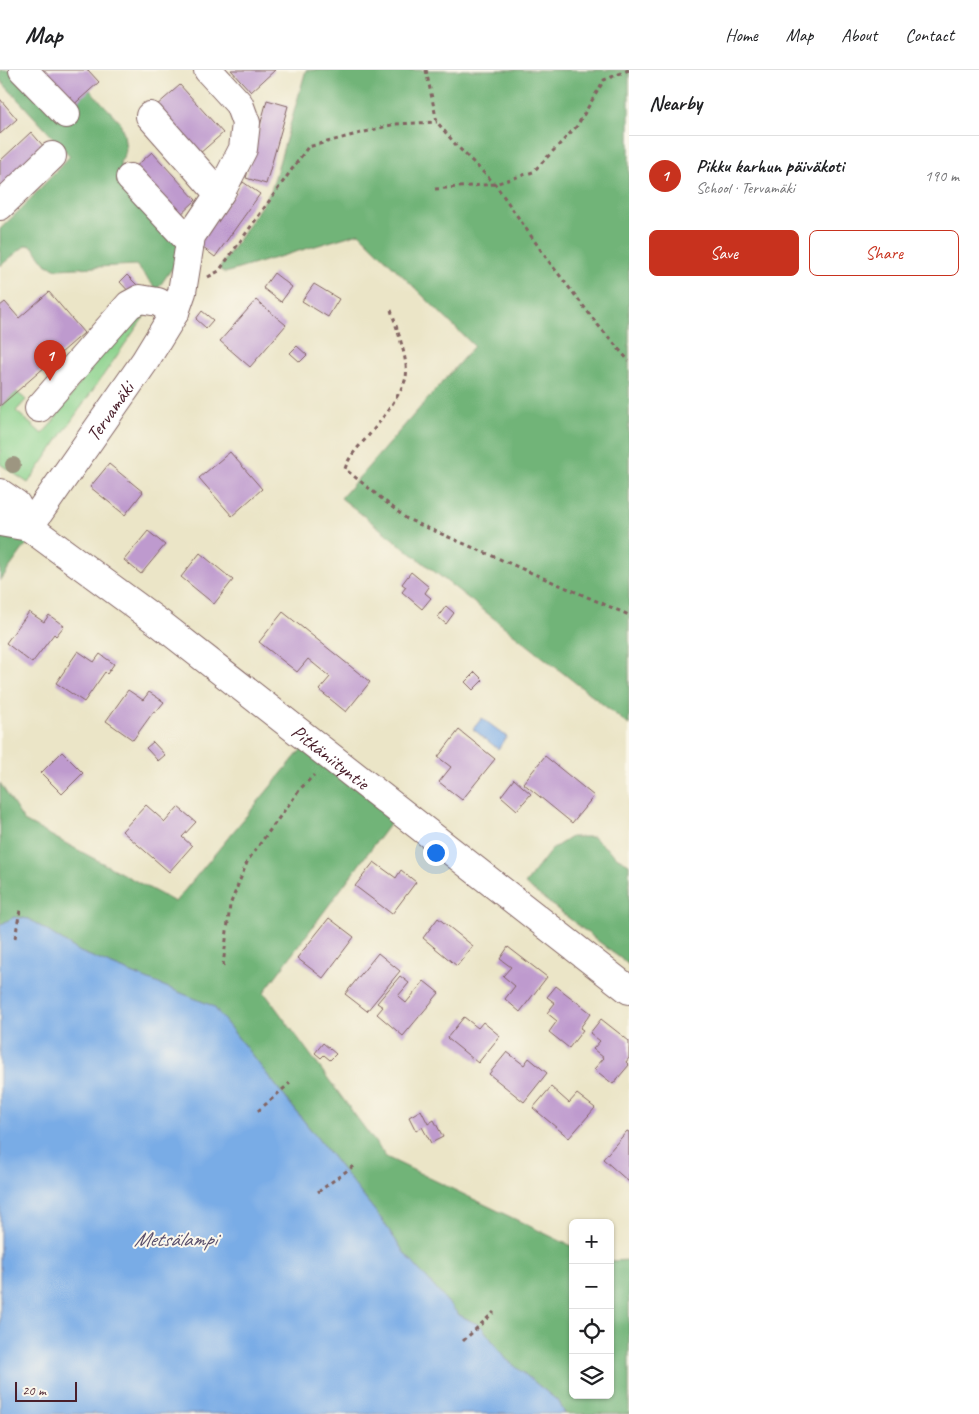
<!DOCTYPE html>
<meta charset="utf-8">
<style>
body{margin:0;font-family:Caveat,sans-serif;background:#f2f2f2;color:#202124}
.controls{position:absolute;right:15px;bottom:15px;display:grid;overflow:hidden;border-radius:8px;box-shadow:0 1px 4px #0004}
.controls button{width:45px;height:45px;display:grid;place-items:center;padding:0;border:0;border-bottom:1px solid #e0e0e0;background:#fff;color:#202124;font:25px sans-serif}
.scale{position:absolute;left:15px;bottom:12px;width:62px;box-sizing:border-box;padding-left:5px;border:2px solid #4a1f2b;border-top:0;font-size:14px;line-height:18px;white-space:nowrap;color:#4a1f2b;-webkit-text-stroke:4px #fbf7ec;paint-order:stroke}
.you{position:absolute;left:435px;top:782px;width:18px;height:18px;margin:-12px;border:4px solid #fff;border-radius:50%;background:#1a73e8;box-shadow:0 0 0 8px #1a73e833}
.badge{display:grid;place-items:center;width:32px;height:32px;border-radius:50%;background:#c8321e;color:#fff;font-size:16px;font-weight:700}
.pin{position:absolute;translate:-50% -41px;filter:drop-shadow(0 1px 2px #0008)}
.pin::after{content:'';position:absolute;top:26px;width:18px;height:15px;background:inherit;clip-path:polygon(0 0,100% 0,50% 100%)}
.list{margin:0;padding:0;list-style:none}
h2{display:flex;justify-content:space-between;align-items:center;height:65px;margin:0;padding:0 20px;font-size:21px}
h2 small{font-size:16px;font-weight:400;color:#757577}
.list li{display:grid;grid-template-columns:32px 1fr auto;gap:15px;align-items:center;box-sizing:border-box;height:80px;padding:0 20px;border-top:1px solid #e0e0e0}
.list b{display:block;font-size:19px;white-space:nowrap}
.list p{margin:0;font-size:16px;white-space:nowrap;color:#757577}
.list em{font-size:16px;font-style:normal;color:#757577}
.actions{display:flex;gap:10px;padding:15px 20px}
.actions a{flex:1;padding:11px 0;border:1px solid #c8321e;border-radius:8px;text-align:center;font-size:18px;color:#c8321e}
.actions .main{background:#c8321e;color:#fff}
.icon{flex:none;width:28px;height:28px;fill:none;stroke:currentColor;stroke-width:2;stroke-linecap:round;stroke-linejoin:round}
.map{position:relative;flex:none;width:629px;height:1344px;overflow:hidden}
header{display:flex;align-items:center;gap:30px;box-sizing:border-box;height:70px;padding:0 25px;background:#fff;border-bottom:1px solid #e0e0e0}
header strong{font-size:24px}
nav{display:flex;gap:28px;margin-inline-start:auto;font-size:18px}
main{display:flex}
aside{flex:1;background:#fff}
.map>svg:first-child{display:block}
</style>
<header>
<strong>Map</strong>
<nav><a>Home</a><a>Map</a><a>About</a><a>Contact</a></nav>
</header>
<main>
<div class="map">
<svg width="629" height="1344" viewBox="0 0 629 1344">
<rect width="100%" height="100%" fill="#fbf7ec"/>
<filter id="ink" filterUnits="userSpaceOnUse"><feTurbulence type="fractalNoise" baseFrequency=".02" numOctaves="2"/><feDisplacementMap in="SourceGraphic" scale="10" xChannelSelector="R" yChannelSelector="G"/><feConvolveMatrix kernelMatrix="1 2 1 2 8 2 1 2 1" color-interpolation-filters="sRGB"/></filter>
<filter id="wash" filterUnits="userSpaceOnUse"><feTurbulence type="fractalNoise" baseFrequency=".0096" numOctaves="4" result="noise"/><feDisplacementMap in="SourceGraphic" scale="20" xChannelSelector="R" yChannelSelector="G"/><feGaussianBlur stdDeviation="1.12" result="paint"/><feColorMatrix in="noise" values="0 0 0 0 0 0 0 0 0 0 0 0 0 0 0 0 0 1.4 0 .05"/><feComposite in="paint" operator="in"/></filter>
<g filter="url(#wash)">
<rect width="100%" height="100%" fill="#ebe5c7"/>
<path fill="#8cd28d" stroke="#6b785c" d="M147,238L146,244L28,413L0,394V337L17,322C20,326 23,326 26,330L16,341L42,364L52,353L125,249Z"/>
<path fill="#71b478" stroke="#5e6a52" d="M0,0H15L90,20L120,52L124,64L126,80L124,87L120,92L123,108L179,170L175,197L170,201L157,220L136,195L57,199L47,195L32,176L26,175L0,196V159L23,137L70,86L0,10Z
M306,0H629V655L341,428L474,276L359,163L225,203L219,199L271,121Z
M0,458L31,468L0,511Z
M305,675L394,748L264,922L386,1087L573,1177V1325H610V1191L629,1190V1344H565L559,1332L506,1289L481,1256L459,1245L405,1184L382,1150L213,936L80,882L29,849L14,847L0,855V713L24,751L175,832Z
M571,767H593L618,788L629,794V895L525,814L552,779Z"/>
<path fill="#79ace6" stroke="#626688" d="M482,648L507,667L498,679L473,659Z
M14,847L29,849L80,882L213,936L382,1150L405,1184L459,1245L481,1256L506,1289L559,1332L565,1344H0V855Z"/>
<g id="blocks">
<path fill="#be9ace" d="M35,0H88L99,12L70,38Z
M231,0H275L251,22Z
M180,15L223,63L199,84L156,36Z
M0,29L17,49L0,64Z
M267,30L288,36L266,114L246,108Z
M31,62L45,78L0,120V91Z
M152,82L196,130L176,149L132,100Z
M243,112L260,124L215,187L198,174Z
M274,203L292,217L281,232L263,218Z
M127,205L138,216L131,224L120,212Z
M314,214L339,229L328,247L302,231Z
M49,222L84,263L0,336V236L5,232L19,248Z
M256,230L286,255L250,297L220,271Z
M202,241L213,250L206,258L196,249Z
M297,276L307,285L300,292L290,283Z
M230,382L262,419L232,446L199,408Z
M109,394L143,422L125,445L90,417Z
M148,461L165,475L141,504L124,490Z
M200,483L233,510L214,534L181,507Z
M411,502L429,517L425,523L431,528L422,539L402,522L406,517L402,514Z
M446,536L454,543L446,554L438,547Z
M29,542L44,552L49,545L64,556L56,566L54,564L32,593L6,573Z
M283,542L370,612L346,642L319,620L330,607L308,589L297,602L259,572Z
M78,581L94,592L100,584L114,594L107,604L105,602L84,632L56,613Z
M475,602L483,610L473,620L465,612Z
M128,620L143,630L149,622L164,632L156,642L154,641L133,670L106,651Z
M459,660L495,689L462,730L439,712L451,697L438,687Z
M153,672L165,685L158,691L146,678Z
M62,682L83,703L62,724L41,703Z
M545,686L594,726L572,753L523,713Z
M514,709L531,724L517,740L501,726Z
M146,735L165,752L178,737L196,752L182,767L192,776L169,802L122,761Z
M374,792L396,808L401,800L416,812L392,844L355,816Z
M329,848L354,867L323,908L297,888Z
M438,848L473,876L457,896L423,868Z
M508,877L547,907L520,942L505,929L515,916L503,906L511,897L500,889Z
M378,883L400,901L367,941L345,924Z
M400,906L409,913L398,926L406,933L424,911L439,923L403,966L377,944L383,937L377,933Z
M556,916L591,943L580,958L583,960L569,978L549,962L557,951L547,943L555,933L547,927Z
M464,947L478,958L483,952L500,966L478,993L447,968Z
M601,949L629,971V988L626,992L629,995L613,1014L594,999L604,988L593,979L600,971L590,963Z
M323,973L336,984L330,990L324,985L321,988L315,983Z
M507,982L524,995L529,988L547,1003L524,1032L489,1004Z
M551,1017L569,1033L577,1024L595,1038L569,1068L533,1038Z
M421,1040L428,1054L434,1050L443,1067L431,1073L422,1057L416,1061L409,1047Z
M627,1061L629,1062V1112L603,1089Z"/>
</g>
</g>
<g filter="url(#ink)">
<use href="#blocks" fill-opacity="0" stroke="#826462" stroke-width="1"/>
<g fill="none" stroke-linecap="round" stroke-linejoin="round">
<g stroke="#826462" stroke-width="30">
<g id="minor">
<path d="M23,0L66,44"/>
<path d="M150,46L219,124"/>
<path d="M130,108L190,172"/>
<path d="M0,136L52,86"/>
<path d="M39,338L129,235L140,229L158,232L175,242"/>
<path id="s1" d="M0,423L16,434L29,457L162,555L629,920"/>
<path d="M0,452L29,457"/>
<path id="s2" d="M29,457L145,291L175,242L182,222L191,166L222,120L243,79L246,53L239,34L208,0"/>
</g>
</g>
<path stroke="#826462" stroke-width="3" stroke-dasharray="4 4" stroke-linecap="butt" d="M426,0L437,52L456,75L495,114L547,189L598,255L629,291
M435,119L495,114L533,102L577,56L604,10L629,0
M208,207L219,201L308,77L395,54L437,52
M391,240C396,256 409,292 406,307C404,320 378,355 369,365C360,376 349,385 345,399L407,449L629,545
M15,868L20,840
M223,896L230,835L248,790L301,718L314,705
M258,1041L290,1013
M318,1122L356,1094
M463,1271L494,1242"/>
<use href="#minor" stroke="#fff" stroke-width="28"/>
</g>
<circle fill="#9d9681" cx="13" cy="395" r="8"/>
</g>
<g text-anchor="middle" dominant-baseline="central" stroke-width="4" stroke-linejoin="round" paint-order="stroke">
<g font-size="20" fill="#4a1f2b" stroke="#fbf7ec">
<text stroke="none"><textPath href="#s2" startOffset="141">Tervamäki</textPath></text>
<text stroke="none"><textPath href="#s1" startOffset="425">Pitkäniityntie</textPath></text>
</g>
<g font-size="21" font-style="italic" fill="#5a506c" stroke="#fbf7ec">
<text x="175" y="1169">Metsälampi</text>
</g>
</g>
</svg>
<div class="controls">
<button>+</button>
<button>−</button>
<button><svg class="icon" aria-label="locate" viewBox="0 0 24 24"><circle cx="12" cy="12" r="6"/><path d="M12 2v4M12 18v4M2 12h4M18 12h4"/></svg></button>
<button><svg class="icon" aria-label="layers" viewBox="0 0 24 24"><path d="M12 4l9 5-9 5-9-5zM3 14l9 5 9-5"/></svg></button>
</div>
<div class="scale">20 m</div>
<div class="you"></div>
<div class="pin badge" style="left:50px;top:311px">1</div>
</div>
<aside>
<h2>Nearby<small></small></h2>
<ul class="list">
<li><span class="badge">1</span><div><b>Pikku karhun päiväkoti</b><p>School · Tervamäki</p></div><em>190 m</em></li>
</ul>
<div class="actions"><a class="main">Save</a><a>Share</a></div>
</aside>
</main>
